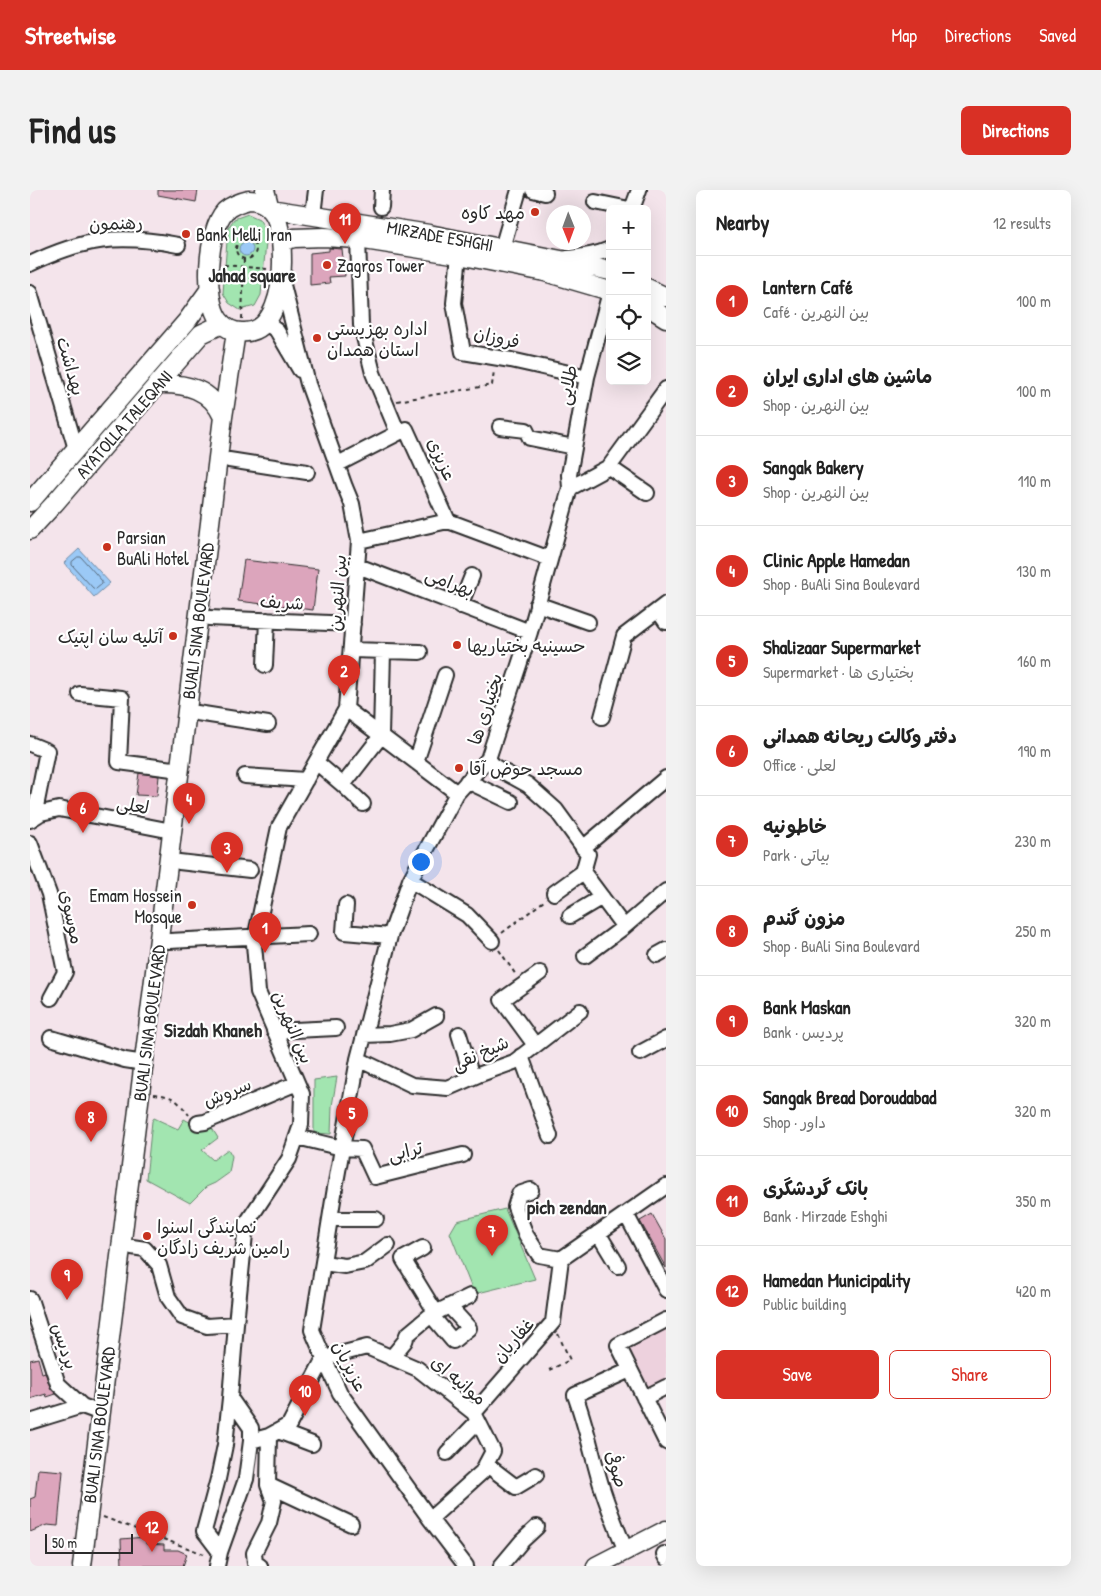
<!DOCTYPE html>
<meta charset="utf-8">
<style>
body{margin:0;font-family:"Patrick Hand","Playpen Sans Arabic",sans-serif;background:#f2f2f2;color:#222}
.controls{position:absolute;right:15px;top:15px;display:grid;overflow:hidden;border-radius:8px;box-shadow:0 5px 20px #0002}
.controls button{width:45px;height:45px;display:grid;place-items:center;padding:0;border:0;border-bottom:1px solid #e0e0e0;background:#fff;color:#222;font:25px sans-serif}
.compass{position:absolute;left:516px;top:15px;width:45px;height:45px;border-radius:50%;background:#fff;box-shadow:0 5px 20px #0002;rotate:179deg}
.scale{position:absolute;left:15px;bottom:12px;width:88px;box-sizing:border-box;padding-left:5px;border:2px solid #2b2b2b;border-top:0;font-size:14px;line-height:18px;white-space:nowrap;color:#2b2b2b;-webkit-text-stroke:4px #fff;paint-order:stroke}
.you{position:absolute;left:390px;top:671px;width:18px;height:18px;margin:-12px;border:4px solid #fff;border-radius:50%;background:#1a73e8;box-shadow:0 0 0 8px #1a73e833}
.badge{display:grid;place-items:center;width:32px;height:32px;border-radius:50%;background:#d93025;color:#fff;font-size:16px;font-weight:700}
.pin{position:absolute;translate:-50% -41px;filter:drop-shadow(0 1px 2px #0008)}
.pin::after{content:'';position:absolute;top:26px;width:18px;height:15px;background:inherit;clip-path:polygon(0 0,100% 0,50% 100%)}
.list{margin:0;padding:0;list-style:none}
h2{display:flex;justify-content:space-between;align-items:center;height:65px;margin:0;padding:0 20px;font-size:21px}
h2 small{font-size:16px;font-weight:400;color:#767676}
.list li{display:grid;grid-template-columns:32px 1fr auto;gap:15px;align-items:center;box-sizing:border-box;height:90px;padding:0 20px;border-top:1px solid #e0e0e0}
.list b{display:block;font-size:19px;white-space:nowrap}
.list p{margin:0;font-size:16px;white-space:nowrap;color:#767676}
.list em{font-size:16px;font-style:normal;color:#767676}
.actions{display:flex;gap:10px;padding:15px 20px}
.actions a{flex:1;padding:11px 0;border:1px solid #d93025;border-radius:8px;text-align:center;font-size:18px;color:#d93025}
.actions .main{background:#d93025;color:#fff}
.icon{flex:none;width:28px;height:28px;fill:none;stroke:currentColor;stroke-width:2;stroke-linecap:round;stroke-linejoin:round}
.map{position:relative;flex:none;width:636px;height:1376px;overflow:hidden;border-radius:8px}
header{display:flex;align-items:center;gap:30px;box-sizing:border-box;height:70px;padding:0 25px;background:#d93025;color:#fff}
header strong{font-size:24px}
nav{display:flex;gap:28px;margin-inline-start:auto;font-size:18px}
.intro{display:flex;align-items:center;justify-content:space-between;box-sizing:border-box;height:120px;padding:0 30px}
h1{margin:0;font-size:35px}
.button{padding:12px 22px;border-radius:8px;background:#d93025;color:#fff;font-size:18px;font-weight:700}
main{display:flex;gap:30px;padding:0 30px}
aside{flex:1;background:#fff;border-radius:8px;box-shadow:0 5px 20px #0002}
.map>svg:first-child{display:block}
</style>
<header>
<strong>Streetwise</strong>
<nav><a>Map</a><a>Directions</a><a>Saved</a></nav>
</header>
<div class="intro"><h1>Find us</h1><a class="button">Directions</a></div>
<main>
<div class="map">
<svg width="636" height="1376" viewBox="0 0 636 1376">
<rect width="100%" height="100%" fill="#f4e4eb"/>
<filter id="ink" filterUnits="userSpaceOnUse"><feTurbulence type="fractalNoise" baseFrequency=".02" numOctaves="2"/><feDisplacementMap in="SourceGraphic" scale="10" xChannelSelector="R" yChannelSelector="G"/><feConvolveMatrix kernelMatrix="1 2 1 2 8 2 1 2 1" color-interpolation-filters="sRGB"/></filter>
<g filter="url(#ink)">
<path fill="#edd1dd" d="M636,1134V1192L617,1202L593,1158Z"/>
<path fill="#a2e5b0" stroke="#66886e" d="M218,24L229,29L237,42L231,105L225,116L210,120L199,113L193,103L198,38L204,29Z
M307,887L302,916L301,944L284,943V890Z
M124,928L148,939L154,929L165,935H180L188,948L172,960L183,970L198,959L202,966L199,983L185,993L176,997L160,1013L116,989L122,931Z
M475,1019L505,1089L444,1104L420,1043L427,1031Z"/>
<path fill="#9bc9f6" stroke="#6e8aa5" d="M209 59a7 7 0 1 1 14 0a7 7 0 1 1-14 0Z
M49,359L80,393L64,407L34,373Z"/>
<g fill="none" stroke-linecap="round" stroke-linejoin="round">
<path stroke="#586a7c" stroke-width="1" d="M48,367H51L72,391V394L66,399L63,398L42,375V372Z"/>
</g>
<path fill="#dca5bc" stroke="#2b2b2b" d="M128,0H168L166,12L128,5Z
M299,58L312,59L315,86L299,87L300,93L280,95V63L299,61Z
M214,370L288,379L283,420L208,411Z
M109,583L129,586L127,606L106,605Z
M622,1024L636,1049V1078L610,1031Z
M8,1168L12,1183L15,1182L20,1197L26,1204L17,1207L16,1204L0,1209V1170Z
M8,1279L33,1281L28,1336L17,1335L0,1342V1309L5,1307Z
M116,1347V1354L134,1355V1360H148L157,1364L153,1376H92L91,1349Z"/>
<g fill="none" stroke-linecap="round" stroke-linejoin="round">
<g stroke="#2b2b2b" stroke-width="18">
<path id="minor" d="M503,0L515,3
M565,12L599,19
M351,17L352,0
M602,19L609,0
M283,25L286,0
M328,49L331,135L343,183L368,243
M472,58L489,0
M429,65L424,113L433,162L481,170L557,187
M537,68C552,67 566,65 580,59
M0,74C54,48 89,44 148,55
M0,103L46,259
M235,132L247,141L270,180
M470,237L496,240L500,248L544,257
M199,270L277,282
M308,274L376,239L418,331
M579,277L617,303
M540,298L579,277L636,199
M418,331L520,369
M329,351L418,331
M328,376L500,442
M507,414L558,432
M430,416L442,386
M628,420L636,432
M179,428L323,434
M321,460L390,462
M235,475L237,430
M50,504L92,508L89,572L150,580
M316,519L427,603
M167,523L238,534
M572,527L594,446L636,414
M0,554L17,561L4,627
M458,569L465,577L498,595L526,620L558,664L553,682L594,737L636,701
M286,572L313,595L333,614
M386,572L415,485
M215,586L276,590
M437,591L481,612
M313,595L351,546L353,461
M0,630L11,623L29,619L142,641
M0,653L19,704L35,782L21,808
M553,658L636,588
M149,672L220,680
M380,690L437,725L462,751
M524,703L553,682
M316,715L314,742L360,746
M540,726L572,707
M139,751L279,744
M627,765L636,760
M555,766L594,737
M244,841L306,838
M429,844L442,887
M334,845L360,844L381,840L406,826
M21,848L95,870L114,873
M505,855L472,810L510,783
M610,863L636,849
M491,866L520,946
M328,869L382,895L418,898L448,885L484,872L550,821
M168,933L175,932L267,893
M267,947L312,958L332,959L345,987L433,965
M501,1000L489,1004L485,1017L496,1045L509,1065L531,1069
M596,1024L636,1100
M300,1029H346
M568,1043L588,1076
M102,1057L115,1059L129,1075L138,1107L152,1127L177,1136L206,1134
M393,1058L373,1069L406,1123
M293,1073L315,1076L335,1072L358,1055
M0,1109L28,1194L52,1216L71,1223
M401,1125L423,1151L439,1138L419,1116
M636,1130L588,1155L636,1252
M361,1168L375,1151L377,1145L401,1125L440,1106
M614,1208L636,1197
M444,1223L523,1132L531,1069L636,996
M0,1232L52,1216
M248,1241L282,1254
M221,1251L239,1246L259,1235L294,1168L337,1157L388,1179L444,1223L463,1261L452,1282L400,1329
M417,1263L448,1231
M456,1274L486,1297L506,1285
M238,1295L321,1334
M596,1361C586,1337 576,1313 569,1288C561,1260 555,1232 545,1205L600,1180
M190,1362L174,1341L188,1289L195,1255L200,1208
M634,1364L636,1368
M187,1376L190,1362L216,1289L221,1251V1238L200,1208L206,1134L216,1034L259,969L271,935L272,904L228,802L224,754L249,637L316,519L329,351L322,314L315,297L278,194L252,91
M230,1376L225,1373L224,1363L239,1333L244,1311L238,1295L239,1246
M436,1376L400,1329L310,1203L294,1168L282,1140L305,998L328,869L360,746L380,690L427,603L458,569L500,442L540,298L539,285L557,187L580,102
M471,1376L492,1351L507,1337"/>
</g>
<g stroke="#2b2b2b" stroke-width="21">
<path id="major" d="M235,0L240,19L399,44L531,70L580,81
M219,10C251,10 252,48 252,72C252,96 245,145 212,142C202,142 195,138 189,130C173,108 177,41 195,21C202,15 210,12 219,10Z
M252,54L257,50L264,48L294,47L328,49L429,65L515,82L580,101
M617,98L636,107
M617,116L636,128
M128,194C156,193 181,199 193,227
M0,312L157,131L180,99
M0,340L24,314L171,144L192,134
M52,1376L193,227L206,142
M566,1376L636,1340"/>
</g>
<path stroke="#2b2b2b" stroke-width="2" stroke-dasharray="4 4" stroke-linecap="butt" d="M206 59a10 10 0 1 1 20 0a10 10 0 1 1-20 0Z
M194,75L237,79
M212,129L214,69
M367,211L462,195L464,181
M472,743L514,711
M469,760L486,785
M124,904C144,906 147,910 159,925
M519,1180L540,1170L528,1144
M73,1327L174,1364"/>
<use href="#minor" stroke="#fff" stroke-width="14"/>
<use href="#major" stroke="#fff" stroke-width="18"/>
</g>
</g>
<g fill="#c8321e" stroke="#fff" stroke-width="2">
<circle cx="505" cy="22" r="5"/>
<circle cx="156" cy="44" r="5"/>
<circle cx="297" cy="75" r="5"/>
<circle cx="287" cy="148" r="5"/>
<circle cx="77" cy="357" r="5"/>
<circle cx="143" cy="446" r="5"/>
<circle cx="427" cy="455" r="5"/>
<circle cx="429" cy="578" r="5"/>
<circle cx="162" cy="715" r="5"/>
<circle cx="117" cy="1046" r="5"/>
</g>
<g text-anchor="middle" dominant-baseline="central" stroke-width="4.5" stroke-linejoin="round" paint-order="stroke">
<g font-size="18" fill="#2b2b2b" stroke="#fff" text-anchor="start">
<text x="495" y="22" text-anchor="end">مهد کاوه</text>
<text x="166" y="44">Bank Melli Iran</text>
<text x="307" y="75">Zagros Tower</text>
<text x="297" y="138">اداره بهزیستی<tspan x="297" dy="21">استان همدان</tspan></text>
<text x="87" y="347">Parsian<tspan x="87" dy="21">BuAli Hotel</tspan></text>
<text x="133" y="446" text-anchor="end">آتلیه سان اپتیک</text>
<text x="437" y="455">حسینیه بختیاریها</text>
<text x="439" y="578">مسجد حوض آقا</text>
<text x="152" y="705" text-anchor="end">Emam Hossein<tspan x="152" dy="21">Mosque</tspan></text>
<text x="127" y="1036">نمایندگی اسنوا<tspan x="127" dy="21">رامین شریف زادگان</tspan></text>
</g>
<g font-size="18" fill="#2b2b2b" stroke="#fff">
<text transform="translate(86 33) rotate(-2)">رهنمون</text>
<text transform="translate(410 46) rotate(10)">MIRZADE ESHGHI</text>
<text transform="translate(467 147) rotate(13)">فروزان</text>
<text transform="translate(41 176) rotate(74)">بهداشت</text>
<text transform="translate(537 195) rotate(-78)">طلایی</text>
<text transform="translate(94 234) rotate(-49)">AYATOLLA TALEQANI</text>
<text transform="translate(412 269) rotate(66)">عزیزی</text>
<text transform="translate(420 392) rotate(21)">بهرامی</text>
<text transform="translate(307 403) rotate(-86)">بین النهرین</text>
<text transform="translate(252 412) rotate(3)">شریف</text>
<text transform="translate(168 431) rotate(-83)">BUALI SINA BOULEVARD</text>
<text transform="translate(455 519) rotate(-72)">بختیاری ها</text>
<text transform="translate(103 615) rotate(10)">لعلی</text>
<text transform="translate(42 727) rotate(78)">موسوی</text>
<text transform="translate(119 833) rotate(-83)">BUALI SINA BOULEVARD</text>
<text transform="translate(263 837) rotate(67)">بین النهرین</text>
<text transform="translate(450 863) rotate(-24)">شیخ نقی</text>
<text transform="translate(197 902) rotate(-22)">سروش</text>
<text transform="translate(375 961) rotate(-14)">ترابی</text>
<text transform="translate(483 1150) rotate(-49)">غفاریان</text>
<text transform="translate(35 1156) rotate(72)">پردیس</text>
<text transform="translate(320 1176) rotate(63)">عزیزیان</text>
<text transform="translate(429 1190) rotate(40)">موانیه ای</text>
<text transform="translate(69 1235) rotate(-83)">BUALI SINA BOULEVARD</text>
<text transform="translate(587 1279) rotate(74)">صوفی</text>
</g>
<g font-size="19" font-weight="bold" fill="#2b2b2b" stroke="#fff">
<text x="222" y="85">Jahad square</text>
<text x="183" y="840">Sizdah Khaneh</text>
<text x="537" y="1017">pich zendan</text>
</g>
</g>
</svg>
<div class="controls">
<button>+</button>
<button>−</button>
<button><svg class="icon" aria-label="locate" viewBox="0 0 24 24"><circle cx="12" cy="12" r="6"/><path d="M12 2v4M12 18v4M2 12h4M18 12h4"/></svg></button>
<button><svg class="icon" aria-label="layers" viewBox="0 0 24 24"><path d="M12 4l9 5-9 5-9-5zM3 14l9 5 9-5"/></svg></button>
</div>
<svg class="compass" viewBox="-18 -18 36 36"><path d="M0-13l5 13h-10z" fill="#e53935"/><path d="M0 13l5-13h-10z" fill="#767676"/></svg>
<div class="scale">50 m</div>
<div class="you"></div>
<div class="pin badge" style="left:235px;top:763px">1</div>
<div class="pin badge" style="left:314px;top:506px">2</div>
<div class="pin badge" style="left:197px;top:683px">3</div>
<div class="pin badge" style="left:159px;top:634px">4</div>
<div class="pin badge" style="left:322px;top:948px">5</div>
<div class="pin badge" style="left:53px;top:643px">6</div>
<div class="pin badge" style="left:462px;top:1066px">7</div>
<div class="pin badge" style="left:61px;top:952px">8</div>
<div class="pin badge" style="left:37px;top:1110px">9</div>
<div class="pin badge" style="left:275px;top:1226px">10</div>
<div class="pin badge" style="left:315px;top:54px">11</div>
<div class="pin badge" style="left:122px;top:1362px">12</div>
</div>
<aside>
<h2>Nearby<small>12 results</small></h2>
<ul class="list">
<li><span class="badge">1</span><div><b>Lantern Café</b><p>Café · بین النهرین</p></div><em>100 m</em></li>
<li><span class="badge">2</span><div><b>ماشین های اداری ایران</b><p>Shop · بین النهرین</p></div><em>100 m</em></li>
<li><span class="badge">3</span><div><b>Sangak Bakery</b><p>Shop · بین النهرین</p></div><em>110 m</em></li>
<li><span class="badge">4</span><div><b>Clinic Apple Hamedan</b><p>Shop · BuAli Sina Boulevard</p></div><em>130 m</em></li>
<li><span class="badge">5</span><div><b>Shalizaar Supermarket</b><p>Supermarket · بختیاری ها</p></div><em>160 m</em></li>
<li><span class="badge">6</span><div><b>دفتر وکالت ریحانه همدانی</b><p>Office · لعلی</p></div><em>190 m</em></li>
<li><span class="badge">7</span><div><b>خاطونیه</b><p>Park · بیاتی</p></div><em>230 m</em></li>
<li><span class="badge">8</span><div><b>مزون گندم</b><p>Shop · BuAli Sina Boulevard</p></div><em>250 m</em></li>
<li><span class="badge">9</span><div><b>Bank Maskan</b><p>Bank · پردیس</p></div><em>320 m</em></li>
<li><span class="badge">10</span><div><b>Sangak Bread Doroudabad</b><p>Shop · داور</p></div><em>320 m</em></li>
<li><span class="badge">11</span><div><b>بانک گردشگری</b><p>Bank · Mirzade Eshghi</p></div><em>350 m</em></li>
<li><span class="badge">12</span><div><b>Hamedan Municipality</b><p>Public building</p></div><em>420 m</em></li>
</ul>
<div class="actions"><a class="main">Save</a><a>Share</a></div>
</aside>
</main>
